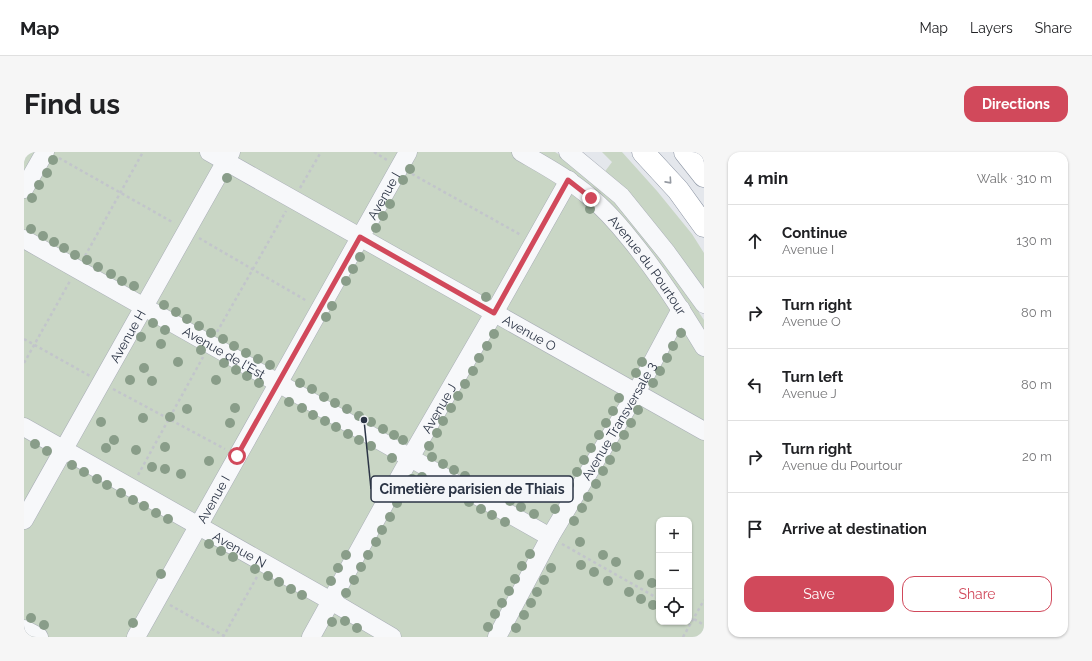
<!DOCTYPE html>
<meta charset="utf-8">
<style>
body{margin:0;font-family:Raleway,sans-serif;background:#f6f6f6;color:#202124}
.controls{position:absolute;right:12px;bottom:12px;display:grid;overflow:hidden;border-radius:8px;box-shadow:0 1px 3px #0004}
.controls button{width:36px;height:36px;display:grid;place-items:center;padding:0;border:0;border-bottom:1px solid #e0e0e0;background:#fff;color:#202124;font:20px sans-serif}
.stop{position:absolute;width:12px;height:12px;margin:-9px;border:3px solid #d1495b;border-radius:50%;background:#fff}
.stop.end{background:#d1495b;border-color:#fff;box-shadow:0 1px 4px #0008}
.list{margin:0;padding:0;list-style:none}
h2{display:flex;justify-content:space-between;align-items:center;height:52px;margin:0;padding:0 16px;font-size:17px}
h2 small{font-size:13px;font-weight:400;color:#757577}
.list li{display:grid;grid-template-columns:26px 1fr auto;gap:12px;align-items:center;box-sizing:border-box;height:72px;padding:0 16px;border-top:1px solid #e0e0e0}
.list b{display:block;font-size:15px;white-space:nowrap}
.list p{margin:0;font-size:13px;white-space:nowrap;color:#757577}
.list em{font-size:13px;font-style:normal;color:#757577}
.actions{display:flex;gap:8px;padding:12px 16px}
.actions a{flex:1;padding:9px 0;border:1px solid #d1495b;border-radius:12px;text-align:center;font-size:14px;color:#d1495b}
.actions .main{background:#d1495b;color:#fff}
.icon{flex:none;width:22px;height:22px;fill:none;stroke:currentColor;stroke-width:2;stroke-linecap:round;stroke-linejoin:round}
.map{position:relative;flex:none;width:680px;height:485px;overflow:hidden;border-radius:12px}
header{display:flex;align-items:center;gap:24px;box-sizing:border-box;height:56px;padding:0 20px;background:#fff;border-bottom:1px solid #e0e0e0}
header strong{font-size:19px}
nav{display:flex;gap:22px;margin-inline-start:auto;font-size:14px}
.intro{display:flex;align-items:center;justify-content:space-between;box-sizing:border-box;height:96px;padding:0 24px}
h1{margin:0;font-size:28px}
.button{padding:10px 18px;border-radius:12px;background:#d1495b;color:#fff;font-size:14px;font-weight:700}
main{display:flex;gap:24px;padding:0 24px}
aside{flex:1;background:#fff;border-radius:12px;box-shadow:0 1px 3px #0004}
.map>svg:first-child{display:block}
</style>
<header>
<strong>Map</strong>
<nav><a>Map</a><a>Layers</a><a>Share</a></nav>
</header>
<div class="intro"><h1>Find us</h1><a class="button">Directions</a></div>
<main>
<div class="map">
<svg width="680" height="485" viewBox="0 0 680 485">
<rect width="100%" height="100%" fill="#e4e7ec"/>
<path fill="#c9d6c5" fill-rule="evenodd" d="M0,0H531L544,8L598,57L650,123L680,168V485H0ZM635,368H665V470H635Z
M578,0H598L633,39L668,82L680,101V142L579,22L588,10Z"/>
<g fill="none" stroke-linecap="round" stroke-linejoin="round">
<g stroke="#a9aeb7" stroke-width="19">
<g id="minor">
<path id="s1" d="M185,0L680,279"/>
<path id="s2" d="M497,0C521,14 545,27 566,45C581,57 594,72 606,87C634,121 657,157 680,195"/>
<path d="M544,0L597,44L643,101L680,152"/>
<path d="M0,37L21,0"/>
<path id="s3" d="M0,87L526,385"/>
<path id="s4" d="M0,275L307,449L368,485"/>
<path id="s5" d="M0,368L207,0"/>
<path d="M0,477L15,485"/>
<path id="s6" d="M112,485L384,0"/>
<path id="s7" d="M287,485L386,306L470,161L545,28"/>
<path id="s8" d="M473,485L526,385L612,241L657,157"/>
</g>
</g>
<g stroke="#8b94a3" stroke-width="23">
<path id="highway" d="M619,0L654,38L680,74
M661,0L680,24"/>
</g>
<path stroke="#c2c5cb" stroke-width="2.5" stroke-dasharray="3 3" stroke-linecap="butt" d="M350,0L363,8
M35,6L150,71
M388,22L497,83
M276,36L297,0
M175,86L283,149
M61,104L119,0
M193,180L262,59
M0,187L66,224
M0,211L46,129
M89,237L201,297
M114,323L179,205
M538,392L635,447
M146,453L202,485
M665,464L680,473
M199,485L234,423
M659,485L680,448"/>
<use href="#minor" stroke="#f7f8fa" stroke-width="18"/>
<use href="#highway" stroke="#fff" stroke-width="22"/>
</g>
<g fill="#899d89">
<circle cx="29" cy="8" r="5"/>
<circle cx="386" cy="17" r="5"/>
<circle cx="23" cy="21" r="5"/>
<circle cx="203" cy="26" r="5"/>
<circle cx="379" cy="28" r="5"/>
<circle cx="15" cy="33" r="5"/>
<circle cx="8" cy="46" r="5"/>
<circle cx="366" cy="52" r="5"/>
<circle cx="566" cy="57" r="5"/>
<circle cx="359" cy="64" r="5"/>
<circle cx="352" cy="76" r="5"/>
<circle cx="7" cy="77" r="5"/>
<circle cx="19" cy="84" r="5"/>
<circle cx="30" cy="90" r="5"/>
<circle cx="40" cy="96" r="5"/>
<circle cx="51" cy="103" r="5"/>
<circle cx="336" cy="105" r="5"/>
<circle cx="63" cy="108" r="5"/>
<circle cx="74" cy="115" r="5"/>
<circle cx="329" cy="117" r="5"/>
<circle cx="87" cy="122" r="5"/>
<circle cx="98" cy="129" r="5"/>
<circle cx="322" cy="129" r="5"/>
<circle cx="110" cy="134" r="5"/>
<circle cx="462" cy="145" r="5"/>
<circle cx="140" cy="153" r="5"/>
<circle cx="308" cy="154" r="5"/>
<circle cx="152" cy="160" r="5"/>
<circle cx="302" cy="165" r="5"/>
<circle cx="163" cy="167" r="5"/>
<circle cx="129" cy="171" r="5"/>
<circle cx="175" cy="174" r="5"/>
<circle cx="141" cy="178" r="5"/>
<circle cx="187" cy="181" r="5"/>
<circle cx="657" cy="181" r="5"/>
<circle cx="470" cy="182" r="5"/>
<circle cx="117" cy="185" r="5"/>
<circle cx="199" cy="187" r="5"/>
<circle cx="137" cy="192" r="5"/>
<circle cx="210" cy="194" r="5"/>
<circle cx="463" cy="194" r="5"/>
<circle cx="649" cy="194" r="5"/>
<circle cx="177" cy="198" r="5"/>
<circle cx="222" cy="201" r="5"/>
<circle cx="455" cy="206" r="5"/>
<circle cx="643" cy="206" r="5"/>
<circle cx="234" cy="207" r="5"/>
<circle cx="154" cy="210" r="5"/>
<circle cx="618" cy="210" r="5"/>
<circle cx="200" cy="211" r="5"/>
<circle cx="246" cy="213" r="5"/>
<circle cx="120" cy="216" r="5"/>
<circle cx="212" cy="218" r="5"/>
<circle cx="449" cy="219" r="5"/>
<circle cx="636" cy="219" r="5"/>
<circle cx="612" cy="221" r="5"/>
<circle cx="223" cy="224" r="5"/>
<circle cx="106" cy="228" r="5"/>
<circle cx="192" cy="228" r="5"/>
<circle cx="128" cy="229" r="5"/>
<circle cx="235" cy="231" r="5"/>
<circle cx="276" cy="231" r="5"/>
<circle cx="629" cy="231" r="5"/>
<circle cx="441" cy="232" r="5"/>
<circle cx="288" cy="237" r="5"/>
<circle cx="434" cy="244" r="5"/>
<circle cx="300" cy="245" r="5"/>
<circle cx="595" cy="246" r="5"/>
<circle cx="265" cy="250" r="5"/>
<circle cx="311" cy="251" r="5"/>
<circle cx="211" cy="256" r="5"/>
<circle cx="278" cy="256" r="5"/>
<circle cx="427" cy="256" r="5"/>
<circle cx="163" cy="257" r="5"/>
<circle cx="323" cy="257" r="5"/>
<circle cx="614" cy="258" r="5"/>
<circle cx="589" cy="259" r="5"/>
<circle cx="289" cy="263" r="5"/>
<circle cx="335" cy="264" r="5"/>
<circle cx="146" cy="265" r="5"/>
<circle cx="119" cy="266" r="5"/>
<circle cx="301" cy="269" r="5"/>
<circle cx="419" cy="269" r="5"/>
<circle cx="77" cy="270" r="5"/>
<circle cx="347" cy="270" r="5"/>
<circle cx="206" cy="271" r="5"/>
<circle cx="582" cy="271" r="5"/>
<circle cx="607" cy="271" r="5"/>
<circle cx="312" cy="275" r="5"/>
<circle cx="359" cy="277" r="5"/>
<circle cx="413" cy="281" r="5"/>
<circle cx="324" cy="282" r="5"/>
<circle cx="370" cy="283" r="5"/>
<circle cx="575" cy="283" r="5"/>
<circle cx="600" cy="283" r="5"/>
<circle cx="90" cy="288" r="5"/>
<circle cx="335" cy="288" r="5"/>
<circle cx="379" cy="288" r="5"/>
<circle cx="11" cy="292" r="5"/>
<circle cx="347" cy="294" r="5"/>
<circle cx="405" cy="294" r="5"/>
<circle cx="141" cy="295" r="5"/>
<circle cx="592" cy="295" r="5"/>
<circle cx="82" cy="296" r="5"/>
<circle cx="567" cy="296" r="5"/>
<circle cx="112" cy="298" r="5"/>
<circle cx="23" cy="299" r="5"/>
<circle cx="408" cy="305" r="5"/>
<circle cx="368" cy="306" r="5"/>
<circle cx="560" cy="308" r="5"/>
<circle cx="586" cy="308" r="5"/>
<circle cx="185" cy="309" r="5"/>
<circle cx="419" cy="312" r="5"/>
<circle cx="48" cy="313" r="5"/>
<circle cx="128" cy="315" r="5"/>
<circle cx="141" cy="317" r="5"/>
<circle cx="430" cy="318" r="5"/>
<circle cx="579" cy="319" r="5"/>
<circle cx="60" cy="320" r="5"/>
<circle cx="553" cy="320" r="5"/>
<circle cx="157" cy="322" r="5"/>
<circle cx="441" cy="324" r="5"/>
<circle cx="398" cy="325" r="5"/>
<circle cx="73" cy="327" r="5"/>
<circle cx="388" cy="327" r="5"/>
<circle cx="572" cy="332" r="5"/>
<circle cx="83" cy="333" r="5"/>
<circle cx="545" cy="333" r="5"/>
<circle cx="97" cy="341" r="5"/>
<circle cx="564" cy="345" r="5"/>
<circle cx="109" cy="348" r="5"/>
<circle cx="486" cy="349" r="5"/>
<circle cx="445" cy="350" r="5"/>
<circle cx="373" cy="351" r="5"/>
<circle cx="120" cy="354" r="5"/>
<circle cx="497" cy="355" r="5"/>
<circle cx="558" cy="356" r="5"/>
<circle cx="457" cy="357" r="5"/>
<circle cx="531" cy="357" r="5"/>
<circle cx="132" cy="361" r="5"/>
<circle cx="510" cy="362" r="5"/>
<circle cx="468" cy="363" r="5"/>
<circle cx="366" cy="365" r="5"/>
<circle cx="144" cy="367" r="5"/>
<circle cx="550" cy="369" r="5"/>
<circle cx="481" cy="370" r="5"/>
<circle cx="358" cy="378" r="5"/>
<circle cx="352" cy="390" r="5"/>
<circle cx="556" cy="390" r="5"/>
<circle cx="185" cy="392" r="5"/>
<circle cx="197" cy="399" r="5"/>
<circle cx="506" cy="402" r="5"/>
<circle cx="322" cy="403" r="5"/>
<circle cx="344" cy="403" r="5"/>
<circle cx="579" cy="403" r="5"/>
<circle cx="209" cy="405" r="5"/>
<circle cx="592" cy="410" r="5"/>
<circle cx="557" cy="413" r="5"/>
<circle cx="498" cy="414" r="5"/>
<circle cx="337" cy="415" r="5"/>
<circle cx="314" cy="416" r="5"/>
<circle cx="527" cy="416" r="5"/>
<circle cx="231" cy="417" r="5"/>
<circle cx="570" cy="420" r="5"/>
<circle cx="137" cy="422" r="5"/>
<circle cx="615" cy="423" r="5"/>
<circle cx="244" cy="424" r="5"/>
<circle cx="491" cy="427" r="5"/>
<circle cx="330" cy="428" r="5"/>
<circle cx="520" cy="428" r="5"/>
<circle cx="307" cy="429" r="5"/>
<circle cx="584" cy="429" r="5"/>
<circle cx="255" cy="430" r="5"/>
<circle cx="628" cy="431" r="5"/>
<circle cx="267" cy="437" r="5"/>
<circle cx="485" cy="439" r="5"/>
<circle cx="513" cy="440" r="5"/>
<circle cx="605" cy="440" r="5"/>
<circle cx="322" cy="441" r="5"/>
<circle cx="278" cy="443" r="5"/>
<circle cx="617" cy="447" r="5"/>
<circle cx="478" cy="451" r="5"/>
<circle cx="507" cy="451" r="5"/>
<circle cx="629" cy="453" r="5"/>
<circle cx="471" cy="462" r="5"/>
<circle cx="500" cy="463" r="5"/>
<circle cx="7" cy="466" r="5"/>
<circle cx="321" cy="469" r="5"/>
<circle cx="308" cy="470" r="5"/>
<circle cx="109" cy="471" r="5"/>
<circle cx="20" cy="473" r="5"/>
<circle cx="464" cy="475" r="5"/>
<circle cx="333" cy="476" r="5"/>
<circle cx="492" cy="476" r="5"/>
</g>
<defs><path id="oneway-chevron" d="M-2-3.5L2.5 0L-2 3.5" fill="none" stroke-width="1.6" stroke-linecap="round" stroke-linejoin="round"/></defs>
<use stroke="#959aa2" href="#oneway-chevron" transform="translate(645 29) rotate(48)"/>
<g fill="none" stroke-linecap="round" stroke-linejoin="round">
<path stroke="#d1495b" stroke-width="5" d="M213,304L336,85L470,161L544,28L567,46"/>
</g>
<g text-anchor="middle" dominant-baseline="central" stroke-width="3.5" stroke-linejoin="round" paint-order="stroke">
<g font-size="13" fill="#2b3445" stroke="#f4f6f9">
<text stroke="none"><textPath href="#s6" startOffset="506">Avenue I</textPath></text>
<text stroke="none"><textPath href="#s2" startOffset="172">Avenue du Pourtour</textPath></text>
<text stroke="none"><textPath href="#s1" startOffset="368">Avenue O</textPath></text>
<text stroke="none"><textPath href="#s5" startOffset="211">Avenue H</textPath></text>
<text stroke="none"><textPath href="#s3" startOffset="230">Avenue de l'Est</textPath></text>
<text stroke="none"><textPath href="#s7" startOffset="262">Avenue J</textPath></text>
<text stroke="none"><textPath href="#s8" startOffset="248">Avenue Transversale 3</textPath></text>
<text stroke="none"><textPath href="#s6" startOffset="158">Avenue I</textPath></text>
<text stroke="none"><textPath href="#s4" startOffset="248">Avenue N</textPath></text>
</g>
</g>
<path fill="none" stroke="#2b3445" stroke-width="1.5" d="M340 268L347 337"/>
<circle fill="#2b3445" stroke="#f4f6f9" stroke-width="1.5" cx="340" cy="268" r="4"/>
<rect fill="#f4f6f9" stroke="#2b3445" stroke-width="1.5" x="347" y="324" width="202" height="26" rx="4"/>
<g font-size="14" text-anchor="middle" font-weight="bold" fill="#2b3445">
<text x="448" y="342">Cimetière parisien de Thiais</text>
</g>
</svg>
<div class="controls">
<button>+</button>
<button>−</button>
<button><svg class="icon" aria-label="locate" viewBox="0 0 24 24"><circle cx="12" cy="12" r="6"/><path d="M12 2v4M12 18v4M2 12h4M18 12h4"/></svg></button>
</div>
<div class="stop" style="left:213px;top:304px"></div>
<div class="stop end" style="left:567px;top:46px"></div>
</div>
<aside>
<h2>4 min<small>Walk · 310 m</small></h2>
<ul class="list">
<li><svg class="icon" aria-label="ahead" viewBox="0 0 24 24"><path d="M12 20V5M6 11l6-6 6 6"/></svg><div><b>Continue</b><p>Avenue I</p></div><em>130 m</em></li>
<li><svg class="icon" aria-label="right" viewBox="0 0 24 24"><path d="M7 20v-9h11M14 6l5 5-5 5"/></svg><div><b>Turn right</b><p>Avenue O</p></div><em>80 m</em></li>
<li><svg class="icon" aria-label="left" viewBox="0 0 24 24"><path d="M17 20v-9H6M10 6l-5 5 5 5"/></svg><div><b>Turn left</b><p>Avenue J</p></div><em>80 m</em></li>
<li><svg class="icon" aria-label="right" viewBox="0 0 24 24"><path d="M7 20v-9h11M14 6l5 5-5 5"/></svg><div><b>Turn right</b><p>Avenue du Pourtour</p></div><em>20 m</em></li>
<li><svg class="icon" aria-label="arrive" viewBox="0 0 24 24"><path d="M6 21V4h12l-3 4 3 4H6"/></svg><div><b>Arrive at destination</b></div></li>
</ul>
<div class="actions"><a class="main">Save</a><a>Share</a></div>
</aside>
</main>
